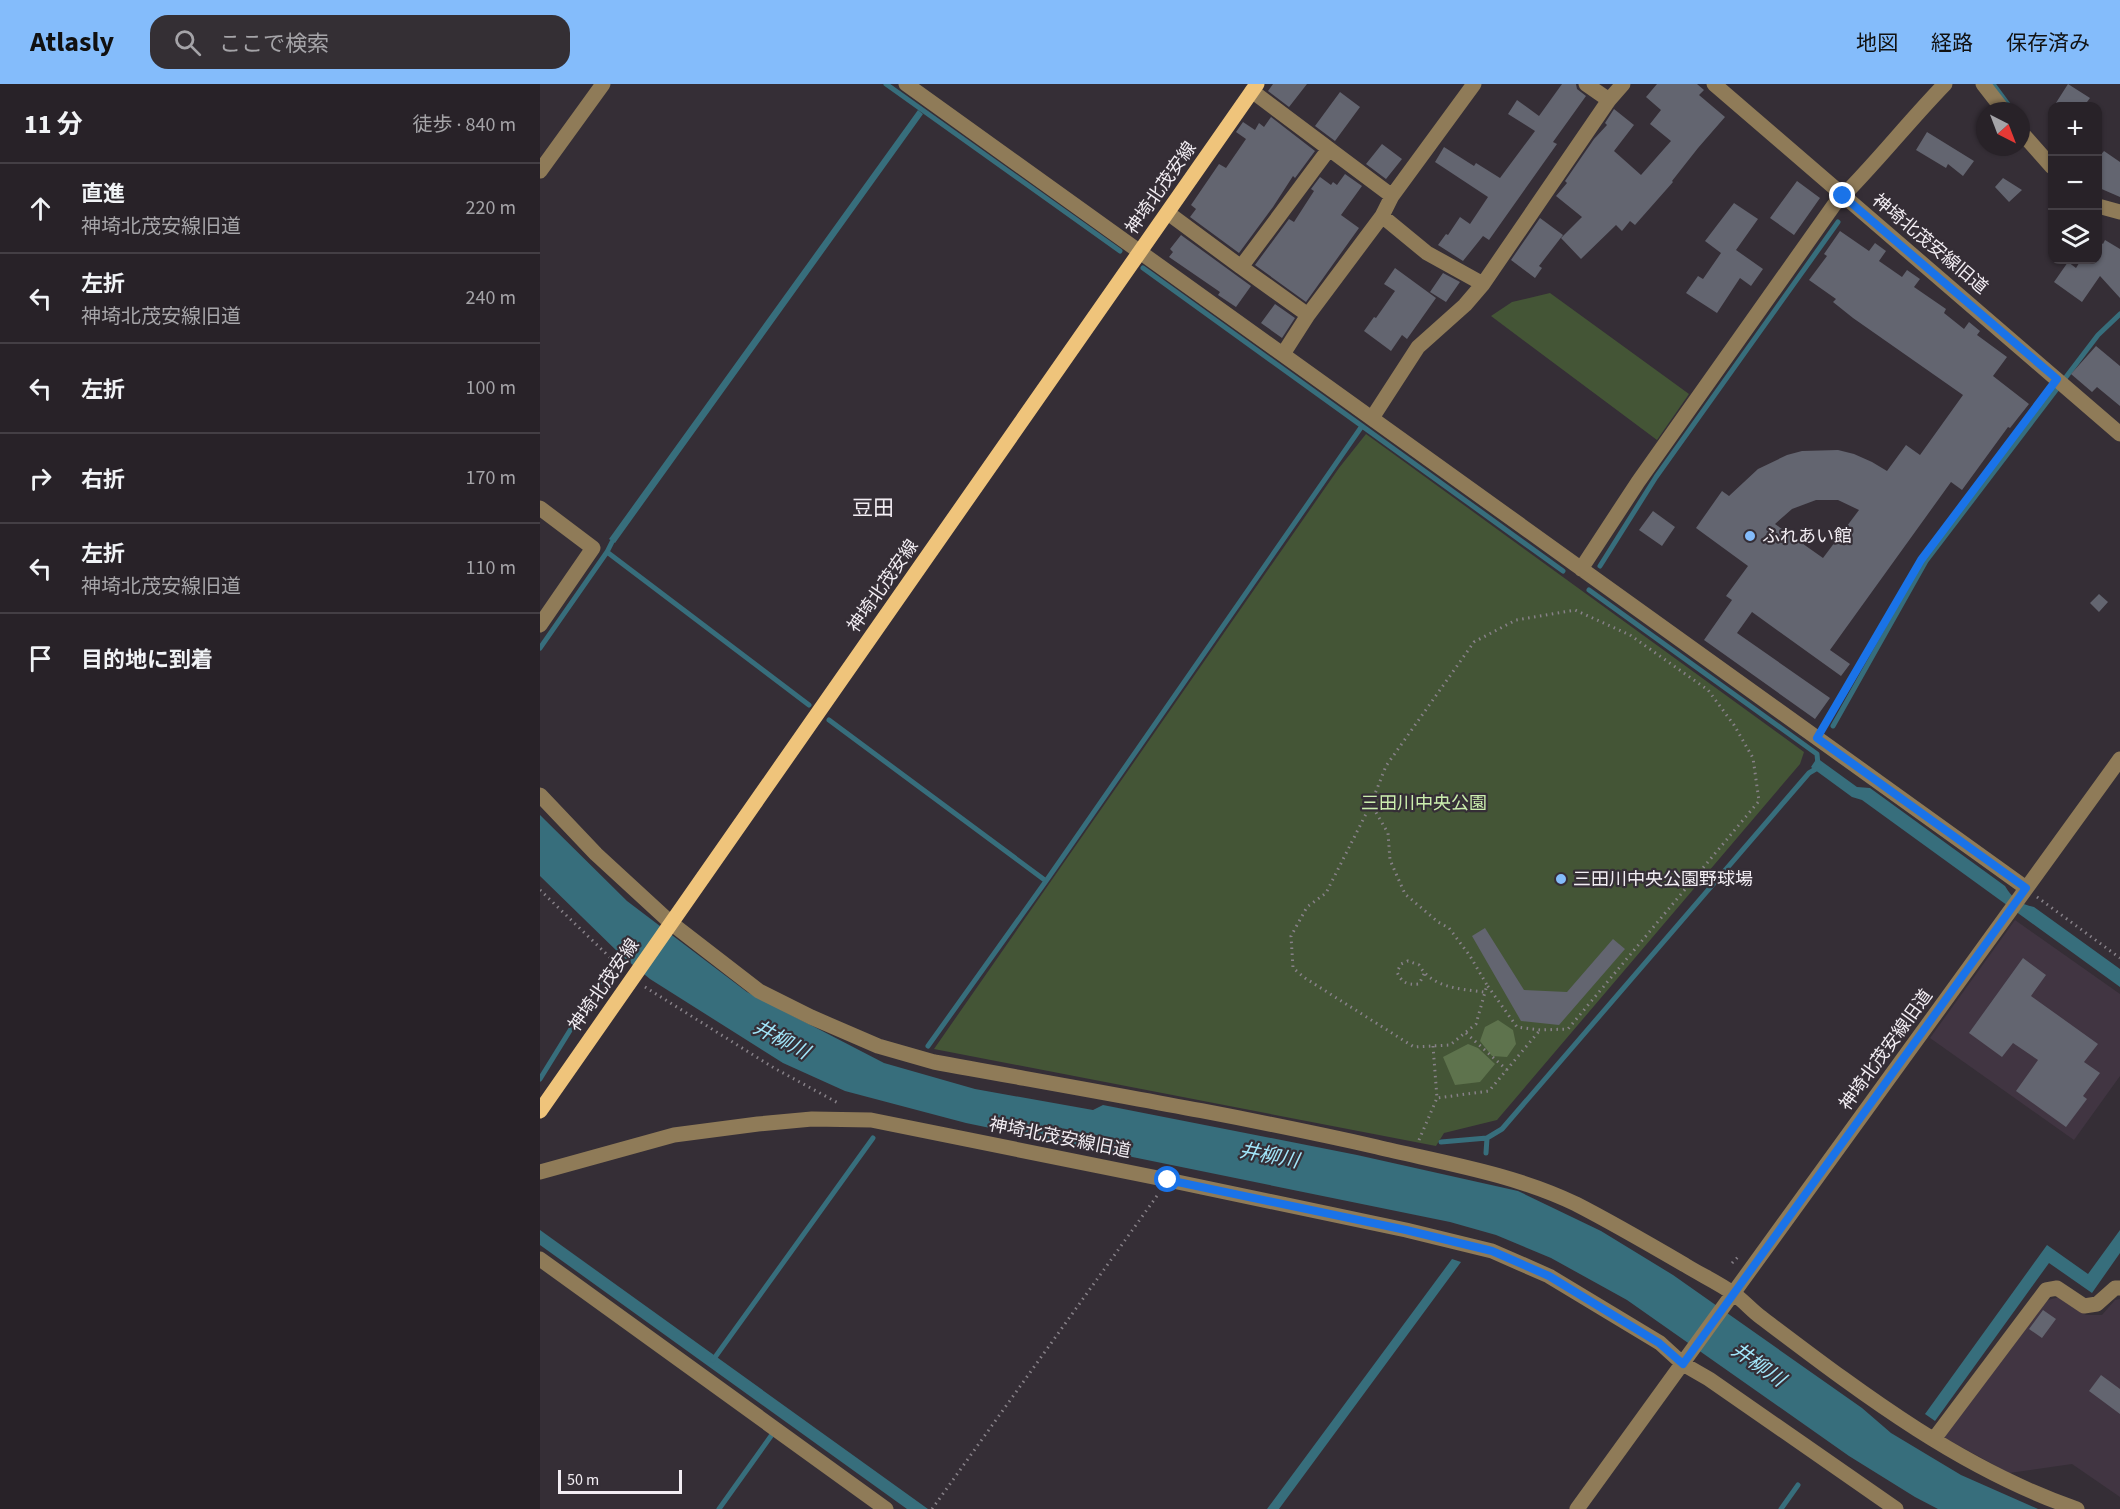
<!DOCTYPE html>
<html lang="ja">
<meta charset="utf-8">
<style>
body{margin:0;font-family:"Source Sans 3","Noto Sans JP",sans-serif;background:#342f34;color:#f1f3f6}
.controls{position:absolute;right:18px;top:18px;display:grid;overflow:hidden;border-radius:12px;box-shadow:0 2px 4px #0004}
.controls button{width:54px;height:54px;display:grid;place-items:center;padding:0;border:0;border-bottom:2px solid #443f45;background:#282228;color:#f1f3f6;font:30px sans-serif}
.compass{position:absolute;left:1436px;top:18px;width:54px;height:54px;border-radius:50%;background:#282228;box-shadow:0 2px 4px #0004;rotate:138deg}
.scale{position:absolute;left:18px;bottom:15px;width:124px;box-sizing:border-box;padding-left:6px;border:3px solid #f2edf3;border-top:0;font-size:16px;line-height:21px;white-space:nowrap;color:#f2edf3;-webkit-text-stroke:4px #352e36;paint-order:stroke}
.stop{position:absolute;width:18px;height:18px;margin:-14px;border:4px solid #1a73e8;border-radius:50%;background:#fff}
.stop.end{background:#1a73e8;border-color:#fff;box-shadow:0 2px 6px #0008}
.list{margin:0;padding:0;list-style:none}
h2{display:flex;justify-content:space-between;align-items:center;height:78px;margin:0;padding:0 24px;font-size:26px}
h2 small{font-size:20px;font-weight:400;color:#a5a4a8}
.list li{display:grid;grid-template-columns:39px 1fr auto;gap:18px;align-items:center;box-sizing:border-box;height:90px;padding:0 24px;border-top:2px solid #443f45}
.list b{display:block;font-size:22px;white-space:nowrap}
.list p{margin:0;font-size:20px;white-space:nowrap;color:#a5a4a8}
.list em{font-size:20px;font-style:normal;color:#a5a4a8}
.icon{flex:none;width:33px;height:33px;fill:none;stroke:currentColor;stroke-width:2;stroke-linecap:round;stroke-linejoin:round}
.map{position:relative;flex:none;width:1580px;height:1425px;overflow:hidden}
header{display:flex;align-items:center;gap:36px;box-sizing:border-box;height:84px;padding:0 30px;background:#84bcfb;color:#111}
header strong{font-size:28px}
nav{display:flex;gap:33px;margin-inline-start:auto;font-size:21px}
.search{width:420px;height:54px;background:#342f34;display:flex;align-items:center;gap:15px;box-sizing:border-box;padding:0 21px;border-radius:18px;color:#a5a4a8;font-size:22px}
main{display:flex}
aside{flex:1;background:#282228}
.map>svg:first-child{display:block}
</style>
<header>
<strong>Atlasly</strong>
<div class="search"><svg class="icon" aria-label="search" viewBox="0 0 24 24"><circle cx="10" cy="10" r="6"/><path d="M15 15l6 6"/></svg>ここで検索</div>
<nav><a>地図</a><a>経路</a><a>保存済み</a></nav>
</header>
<main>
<aside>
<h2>11 分<small>徒歩 · 840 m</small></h2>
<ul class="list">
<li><svg class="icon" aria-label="ahead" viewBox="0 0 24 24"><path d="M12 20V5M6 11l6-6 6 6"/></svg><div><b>直進</b><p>神埼北茂安線旧道</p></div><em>220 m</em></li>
<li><svg class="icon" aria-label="left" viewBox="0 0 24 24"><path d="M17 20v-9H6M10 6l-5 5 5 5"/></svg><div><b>左折</b><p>神埼北茂安線旧道</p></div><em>240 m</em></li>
<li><svg class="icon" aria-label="left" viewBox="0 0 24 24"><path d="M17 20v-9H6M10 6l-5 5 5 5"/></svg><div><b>左折</b></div><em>100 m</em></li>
<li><svg class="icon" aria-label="right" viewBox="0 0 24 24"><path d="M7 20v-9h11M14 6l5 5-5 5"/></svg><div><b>右折</b></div><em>170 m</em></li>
<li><svg class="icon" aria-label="left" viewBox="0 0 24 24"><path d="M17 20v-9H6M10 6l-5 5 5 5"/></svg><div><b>左折</b><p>神埼北茂安線旧道</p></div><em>110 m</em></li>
<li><svg class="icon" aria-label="arrive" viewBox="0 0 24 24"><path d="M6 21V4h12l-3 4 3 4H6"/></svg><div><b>目的地に到着</b></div></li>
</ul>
</aside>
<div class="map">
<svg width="1580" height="1425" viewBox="0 0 1580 1425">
<rect width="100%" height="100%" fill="#352e36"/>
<path fill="#413542" d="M1475,836L1580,910V992L1534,1056L1390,954Z
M1519,1213L1546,1231H1562L1575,1216L1580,1215V1413L1532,1380L1469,1389L1403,1353L1501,1218Z"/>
<path fill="#445536" d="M1010,209L1149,310L1117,356L951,232L972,218Z
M826,350L1264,668L1260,680L957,1036L904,1049L896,1062L394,965L799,384Z"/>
<path fill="#5e734d" d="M958,936L973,946L976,960L967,973L952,972L940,957L945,943Z
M928,960L938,964L955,980L940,998L915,1001L903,973Z"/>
<path fill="#376e7c" d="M378,26L383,30L75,459L69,455Z
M1277,674L1317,703L1330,704L1465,802C1472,814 1480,820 1494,823L1580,885V903L1322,716L1312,713L1271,683Z
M0,731L87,817L207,908L344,979L435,1005L553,1026L563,1021L817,1071L978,1107L1061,1147L1133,1191L1322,1324L1351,1349L1421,1391L1498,1425H1398L1375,1413L1309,1372L1087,1216L1011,1174L956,1151L910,1138L426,1039L305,1007L243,979L110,895L82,872L0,792Z
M0,1146L388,1425H367L0,1161Z
M1580,1146V1169L1552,1209L1509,1179L1395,1337L1385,1330L1507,1161L1548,1190Z
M912,1175L921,1178L739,1425H727Z"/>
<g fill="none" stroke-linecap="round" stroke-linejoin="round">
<path stroke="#376e7c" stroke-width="5" d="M346,0L580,167
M1453,0L1473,27
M1481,37L1487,45
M603,184L1023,487
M67,468L269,621
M1060,482L1116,393L1298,138
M1049,506L1277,670L1278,681
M0,564L67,468L72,458
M289,636L506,797
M1293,642L1386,477L1558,251L1580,230
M388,962L506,797L822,342
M0,995L63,893
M901,1058L947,1054
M946,1069L947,1054L962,1045L1269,689L1279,683
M173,1276L333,1054
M179,1425L231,1352
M1241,1425L1258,1401"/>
</g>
<path fill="#636570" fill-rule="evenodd" d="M733,0H767L749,23L728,7Z
M1022,0H1036L1037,5L1046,12L1013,58L1017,60L949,156L943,152L923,177L898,161L906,150L908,151L920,133L930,140L948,113L895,78L904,63L934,82L936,79L960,94L995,47L968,30L977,16L999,32Z
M1117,0H1157L1164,6L1159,11L1185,33L1158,64L1132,97L1133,98L1095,141L1090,137L1082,147L1076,141L1041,175L1021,154L1042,133L1016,112L1027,99L1025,97L1054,55L1067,41L1065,39L1074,25L1094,41L1074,67L1101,91L1131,57L1110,40L1121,26L1106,13Z
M1528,0L1550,14L1544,22H1514Z
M800,8L820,23L795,57L775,42Z
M731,33L775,67L755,94L753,92L733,123L699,169L650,133L656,125L651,121L679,80L686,84L706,55L696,48L703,38L715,46L719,39L724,43Z
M1387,48L1434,77L1423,92L1408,80L1406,84L1376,66Z
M842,60L862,75L846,95L826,80Z
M1564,67L1580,78V113L1557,103V75Z
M805,90L822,102L801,131L819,144L766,218L715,181L749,135L754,138L774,107L771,105L780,93L791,101L793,98L797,101Z
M1463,94L1482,106L1469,118L1455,103Z
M1257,97L1280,114L1254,151L1230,134Z
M1194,119L1218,135L1196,166L1223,185L1211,202L1200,194L1177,229L1146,209L1158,192L1163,195L1181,169L1165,157Z
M1000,134L1023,151L999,182L1002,184L995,194L971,176Z
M1300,147L1329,167L1335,159L1346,167L1339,177L1362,193L1367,186L1380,195L1374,203L1406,225L1404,229L1424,245L1429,238L1440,247L1437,251L1467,273L1453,292L1489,320L1470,344L1468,343L1422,406L1411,398L1290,566L1310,580L1301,592L1212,528L1197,549L1290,614L1275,635L1164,556L1192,516L1186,512L1208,482L1156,444L1182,407L1189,412L1218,385L1247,371L1262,367L1298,366L1314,370L1332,378L1347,387L1366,361L1380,371L1423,311L1313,234L1293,218L1296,215L1269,196L1287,172L1284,170ZM1276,416H1298L1319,426L1283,474L1235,440L1252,425Z
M641,151L711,202L696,223L678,211L680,208L629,173L633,168L630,165Z
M1557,156L1563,160L1565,156L1580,165V214L1560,192L1542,218L1514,198L1528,178L1536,184L1541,176H1557Z
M855,184L896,214L867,255L862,251L851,267L824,247L834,233L836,234L855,207L844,200Z
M903,189L920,198L906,218L890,208Z
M735,220L755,234L742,254L721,239Z
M1556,262L1580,282V322L1557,303L1552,308L1531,290Z
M1113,427L1135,443L1122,462L1099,446Z
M1559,510L1568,518L1559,528L1550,519Z
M945,844L984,906L1027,908L1073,855L1085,865L1019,941L981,937L932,852Z
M1483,874L1506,891L1491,912L1558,960L1544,978L1560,989L1543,1012L1547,1015L1526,1043L1476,1007L1498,976L1473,959L1462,973L1429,949Z
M1503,1226L1516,1235L1502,1254L1489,1245Z
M1561,1291L1580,1305V1330L1549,1307Z"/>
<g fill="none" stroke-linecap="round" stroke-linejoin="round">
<path stroke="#878188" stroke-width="3" stroke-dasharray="1.5 4.5" stroke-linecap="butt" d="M1284,642L1381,476L1508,306
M831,720L786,809L767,823L751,852L753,884L765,894L874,963L910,961L936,940L947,901L930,872L909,844L898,838L865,810L850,776L848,749L831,720L846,682L934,558L976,536L1035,526L1090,551L1168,606L1194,641L1213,674L1219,717L1028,945L1000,946L977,943L947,901
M0,806L81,884
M1497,813L1580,874
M884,890L879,900C867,901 862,899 857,888L861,880L868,877L879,881C892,904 920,905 944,908
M105,903L234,984L300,1020
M926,949L967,986
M893,962L897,1014L949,1007L1000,946
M879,1056L897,1014
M1192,1179L1199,1172
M392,1425L619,1109"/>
<path stroke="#8f7b58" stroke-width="15" d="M366,0L1486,804
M1174,0L1580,350
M1443,0L1464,27
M712,7L852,112
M1069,16L1083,0
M1481,48L1512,83
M0,87L63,0
M1558,122L1580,128
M628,129L701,183
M842,132L887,169L943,200L1069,16L1046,0
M768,231L701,183L789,65
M743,270L768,231L842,132L852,112L934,0
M832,334L878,263L925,221L943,200
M0,424L53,464L0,541
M1041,485L1098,398L1294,121C1333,83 1367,39 1405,0
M0,711L56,770L131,839L219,907L271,933L338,962L394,978C542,1005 691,1030 837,1063C904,1079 974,1090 1036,1120C1073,1139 1109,1160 1145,1181C1161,1191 1179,1199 1194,1210C1204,1217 1212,1227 1222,1234C1320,1308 1420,1385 1537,1425
M0,1088L134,1051L218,1040L272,1035L331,1036L628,1096L866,1146L952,1167L1009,1192L1120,1259L1143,1280L1169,1295L1356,1425
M0,1175L346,1425
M1394,1355L1506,1206L1517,1204L1544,1222L1557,1220L1575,1204H1580
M1037,1425L1580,675"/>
<path stroke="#efc47b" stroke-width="15" d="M0,1027L717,0"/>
</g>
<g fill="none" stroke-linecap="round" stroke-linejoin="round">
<path stroke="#1a73e8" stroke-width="8" d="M628,1096L866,1146L952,1167L1009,1192L1119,1259L1143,1280L1486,804L1277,654L1381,476L1517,295L1303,112"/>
</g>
<g fill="#84bcfb" stroke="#352e36" stroke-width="2">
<circle cx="1210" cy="452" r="6"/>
<circle cx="1021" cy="795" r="6"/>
</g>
<g text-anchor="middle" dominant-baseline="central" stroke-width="4.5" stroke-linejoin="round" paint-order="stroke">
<g font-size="18" fill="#f2edf3" stroke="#352e36">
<text transform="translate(621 104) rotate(-55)">神埼北茂安線</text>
<text transform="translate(1390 160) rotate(40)">神埼北茂安線旧道</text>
<text transform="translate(343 502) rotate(-55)">神埼北茂安線</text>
<text transform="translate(64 901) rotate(-55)">神埼北茂安線</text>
<text transform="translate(1346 966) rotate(-54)">神埼北茂安線旧道</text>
<text transform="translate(520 1054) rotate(11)">神埼北茂安線旧道</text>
</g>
<g font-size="18" fill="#f2edf3" stroke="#352e36" text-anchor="start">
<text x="1222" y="452">ふれあい館</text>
<text x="1033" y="795">三田川中央公園野球場</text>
</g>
<g font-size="18" fill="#cbeeae" stroke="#352e36">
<text x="884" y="719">三田川中央公園</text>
</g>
<g font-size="20" font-style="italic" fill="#a2e6fa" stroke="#352e36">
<text transform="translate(241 956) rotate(28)">井柳川</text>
<text transform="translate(729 1072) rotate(11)">井柳川</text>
<text transform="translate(1218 1281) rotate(35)">井柳川</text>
</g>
<g font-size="21" fill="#f2edf3" stroke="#352e36">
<text x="333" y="424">豆田</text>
</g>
</g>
</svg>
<div class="controls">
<button>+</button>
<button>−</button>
<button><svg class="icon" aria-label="layers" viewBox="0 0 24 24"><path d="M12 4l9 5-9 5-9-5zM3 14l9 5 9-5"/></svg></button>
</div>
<svg class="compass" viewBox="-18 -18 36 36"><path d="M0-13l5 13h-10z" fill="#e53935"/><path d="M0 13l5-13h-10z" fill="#a5a4a8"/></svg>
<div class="scale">50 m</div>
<div class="stop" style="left:628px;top:1096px"></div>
<div class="stop end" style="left:1303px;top:112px"></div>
</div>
</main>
